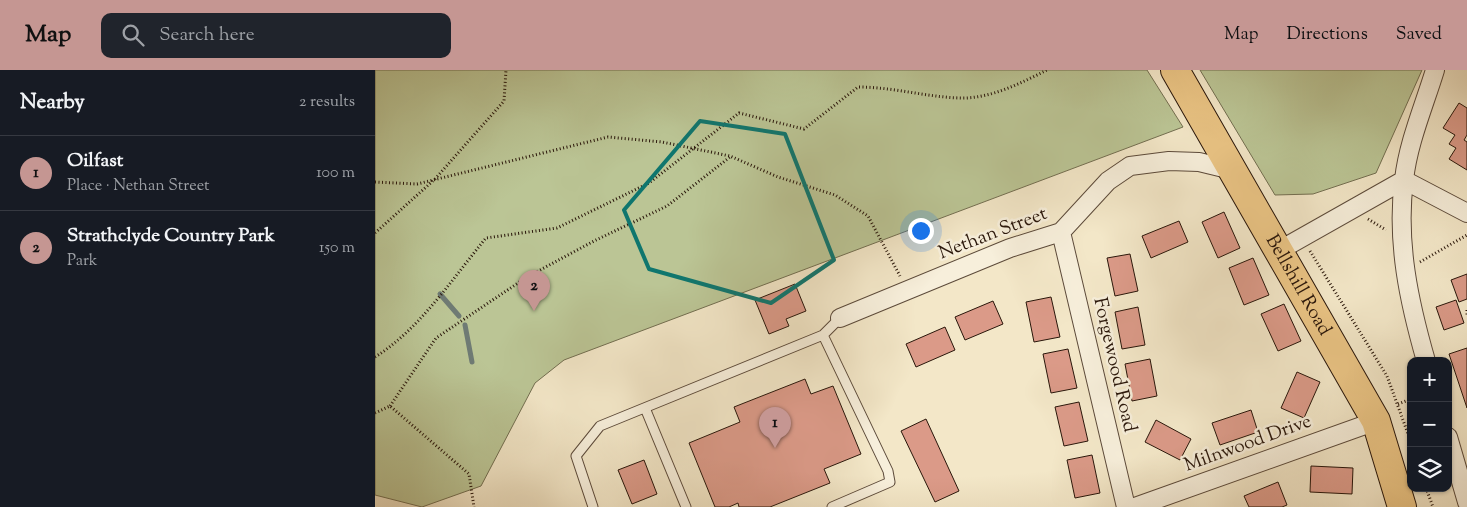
<!DOCTYPE html>
<meta charset="utf-8">
<style>
body{margin:0;font-family:"Sorts Mill Goudy",serif;background:#20242c;color:#f1f3f6}
.controls{position:absolute;right:15px;bottom:15px;display:grid;overflow:hidden;border-radius:10px;box-shadow:0 1px 4px #0004}
.controls button{width:45px;height:45px;display:grid;place-items:center;padding:0;border:0;border-bottom:1px solid #363941;background:#171b24;color:#f1f3f6;font:25px sans-serif}
.you{position:absolute;left:545px;top:160px;width:18px;height:18px;margin:-12px;border:4px solid #fff;border-radius:50%;background:#1a73e8;box-shadow:0 0 0 8px #1a73e833}
.badge{display:grid;place-items:center;width:32px;height:32px;border-radius:50%;background:#c59692;color:#111;font-size:16px;font-weight:700}
.pin{position:absolute;translate:-50% -41px;filter:drop-shadow(0 1px 2px #0008)}
.pin::after{content:'';position:absolute;top:26px;width:18px;height:15px;background:inherit;clip-path:polygon(0 0,100% 0,50% 100%)}
.list{margin:0;padding:0;list-style:none}
h2{display:flex;justify-content:space-between;align-items:center;height:65px;margin:0;padding:0 20px;font-size:21px}
h2 small{font-size:16px;font-weight:400;color:#9ea1a6}
.list li{display:grid;grid-template-columns:32px 1fr auto;gap:15px;align-items:center;box-sizing:border-box;height:75px;padding:0 20px;border-top:1px solid #363941}
.list b{display:block;font-size:19px;white-space:nowrap}
.list p{margin:0;font-size:16px;white-space:nowrap;color:#9ea1a6}
.list em{font-size:16px;font-style:normal;color:#9ea1a6}
.icon{flex:none;width:28px;height:28px;fill:none;stroke:currentColor;stroke-width:2;stroke-linecap:round;stroke-linejoin:round}
.map{position:relative;flex:none;width:1092px;height:437px;overflow:hidden}
header{display:flex;align-items:center;gap:30px;box-sizing:border-box;height:70px;padding:0 25px;background:#c59692;color:#111}
header strong{font-size:24px}
nav{display:flex;gap:28px;margin-inline-start:auto;font-size:18px}
.search{width:350px;height:45px;background:#20242c;display:flex;align-items:center;gap:12px;box-sizing:border-box;padding:0 18px;border-radius:10px;color:#9ea1a6;font-size:19px}
main{display:flex}
aside{flex:1;background:#171b24}
.map>svg:first-child{display:block}
</style>
<header>
<strong>Map</strong>
<div class="search"><svg class="icon" aria-label="search" viewBox="0 0 24 24"><circle cx="10" cy="10" r="6"/><path d="M15 15l6 6"/></svg>Search here</div>
<nav><a>Map</a><a>Directions</a><a>Saved</a></nav>
</header>
<main>
<aside>
<h2>Nearby<small>2 results</small></h2>
<ul class="list">
<li><span class="badge">1</span><div><b>Oilfast</b><p>Place · Nethan Street</p></div><em>100 m</em></li>
<li><span class="badge">2</span><div><b>Strathclyde Country Park</b><p>Park</p></div><em>150 m</em></li>
</ul>
</aside>
<div class="map">
<svg width="1092" height="437" viewBox="0 0 1092 437">
<rect width="100%" height="100%" fill="#f3e7c8"/>
<filter id="stains"><feTurbulence type="fractalNoise" baseFrequency=".004" numOctaves="4"/><feColorMatrix values="0 0 0 0 .2 0 0 0 0 .09 0 0 0 0 .02 0 0 0 .5 -.17"/></filter>
<radialGradient id="worn" r=".72"><stop offset=".6" stop-color="#630" stop-opacity="0"/><stop offset="1" stop-color="#630" stop-opacity=".3"/></radialGradient>
<path fill="#bbc595" stroke="#726e50" d="M0,0H772L808,57L189,290L160,313L106,416L47,437L0,425Z
M825,0H1047L1001,103L938,124L900,125Z"/>
<g fill="none" stroke-linecap="round" stroke-linejoin="round">
<path stroke="#6f7b74" stroke-width="5" d="M65,224L84,246
M90,255L97,292"/>
</g>
<path fill="#db9a88" stroke="#29160a" d="M1084,33L1092,38V65L1089,70L1092,72V100L1074,89L1081,78L1074,74L1080,65L1068,58Z
M849,142L865,178L843,188L827,152Z
M804,151L813,172L776,188L767,166Z
M755,184L763,221L740,226L732,188Z
M878,188L894,225L869,235L854,198Z
M1092,204V229L1084,232L1076,210Z
M420,214L431,241L411,249L414,256L394,264L380,230Z
M676,227L685,267L659,272L651,232Z
M1081,230L1089,253L1069,260L1061,237Z
M618,231L628,254L590,270L580,247Z
M909,234L926,271L903,281L886,244Z
M763,237L770,275L747,279L740,242Z
M570,257L580,280L541,297L531,274Z
M1092,278V338L1074,284Z
M693,279L702,318L676,323L668,284Z
M775,289L782,326L757,331L750,294Z
M922,302L945,312L929,348L906,338Z
M430,309L436,324L458,316L486,384L449,399L455,413L395,437H364L363,433L354,437H340L314,373L365,352L359,337Z
M704,332L713,371L689,376L680,337Z
M876,340L883,362L845,375L837,353Z
M551,349L584,421L560,432L526,361Z
M781,350L816,369L805,390L770,372Z
M717,385L725,423L700,428L692,390Z
M269,390L282,424L257,434L243,400Z
M936,396L978,398L977,424L935,422Z
M903,412L912,435L907,437H874L869,426Z"/>
<g fill="none" stroke-linecap="round" stroke-linejoin="round">
<g stroke="#5c4a3a" stroke-width="11">
<path id="lane" d="M448,265L513,401L515,412L457,437
M270,338L311,437
M218,437L201,386L225,356L448,265L465,248"/>
</g>
<g stroke="#5c4a3a" stroke-width="20">
<path id="street" d="M686,162L751,437
M905,180L1029,110L1092,143
M465,248L635,178L686,162L733,111L755,96L794,91L824,92L857,100
M1051,291C1034,232 1021,172 1029,110C1033,73 1049,36 1060,0
M1073,367L1092,432
M760,437L1001,351"/>
</g>
<g stroke="#29160a" stroke-width="30">
<g id="primary">
<path id="s1" d="M800,0L1001,351L1027,437"/>
</g>
</g>
<path stroke="#29160a" stroke-width="3" stroke-dasharray="1 2.5" stroke-linecap="butt" d="M0,112L42,114L233,67L287,72L355,86L403,107L460,125L493,146L525,206
M993,149L1011,160
M0,163L60,109L129,31L131,0
M935,181L1012,306L1036,372
M1045,192L1092,165
M1092,240V247
M0,287C45,259 77,209 111,168L182,158L274,113L364,43L429,59L483,17C518,17 551,27 585,28C615,29 646,13 672,0
M1023,334L1036,329
M15,336L61,268L152,207L219,171L292,136L355,87
M0,343L15,336L94,404L99,437
M1051,418L1058,437"/>
<use href="#lane" stroke="#f7efdb" stroke-width="9"/>
<use href="#street" stroke="#f7efdb" stroke-width="18"/>
<use href="#primary" stroke="#eac484" stroke-width="28"/>
</g>
<path fill="none" stroke="#0f766e" stroke-width="4" stroke-linejoin="round" d="M325,51L410,64L459,190L396,233L274,199L249,140Z"/>
<g text-anchor="middle" dominant-baseline="central" stroke-width="5" stroke-linejoin="round" paint-order="stroke">
<g font-size="19" fill="#29160a" stroke="#f7efdb">
<text transform="translate(618 164) rotate(-21)">Nethan Street</text>
<text stroke="none"><textPath href="#s1" startOffset="248">Bellshill Road</textPath></text>
<text transform="translate(739 295) rotate(77)">Forgewood Road</text>
<text transform="translate(873 374) rotate(-20)">Milnwood Drive</text>
</g>
</g>
<rect width="100%" height="100%" filter="url(#stains)"/>
<rect width="100%" height="100%" fill="url(#worn)"/>
</svg>
<div class="controls">
<button>+</button>
<button>−</button>
<button><svg class="icon" aria-label="layers" viewBox="0 0 24 24"><path d="M12 4l9 5-9 5-9-5zM3 14l9 5 9-5"/></svg></button>
</div>
<div class="you"></div>
<div class="pin badge" style="left:400px;top:378px">1</div>
<div class="pin badge" style="left:159px;top:241px">2</div>
</div>
</main>
